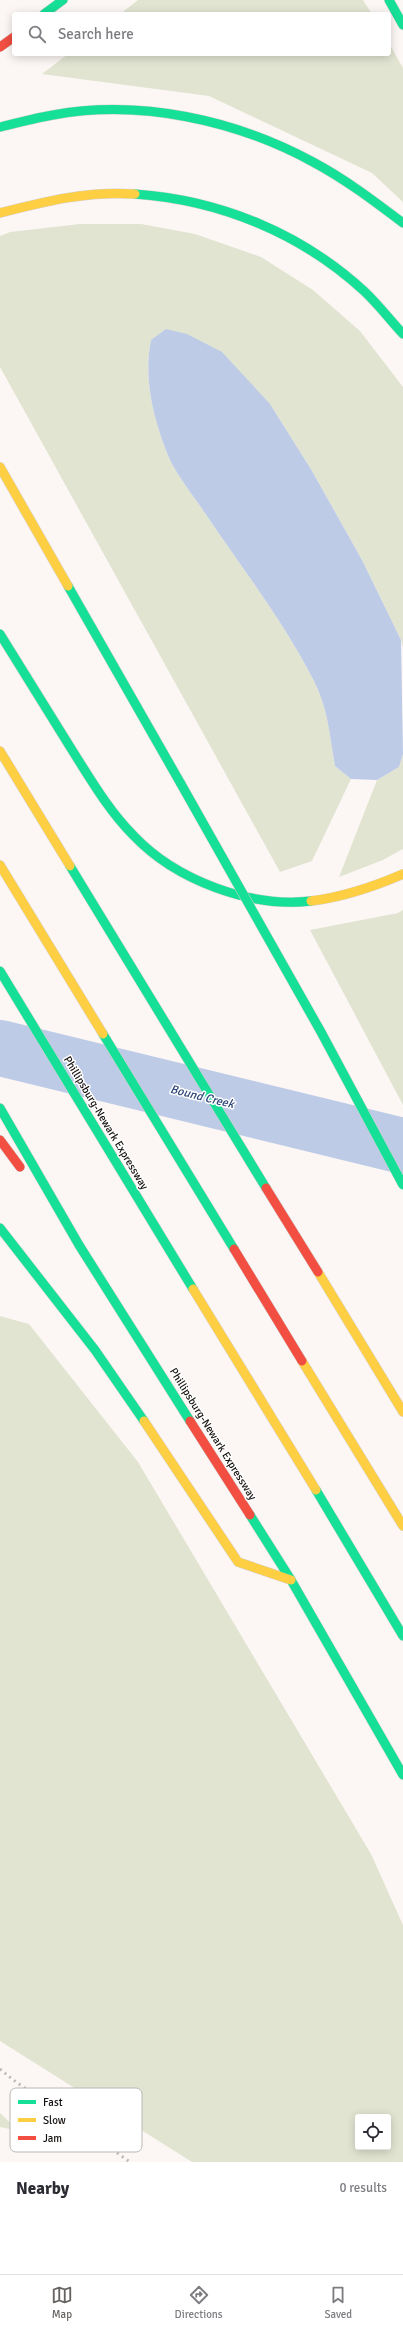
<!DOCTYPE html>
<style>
body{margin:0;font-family:Signika,sans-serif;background:#f2f2f3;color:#2b2b33}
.controls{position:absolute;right:12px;bottom:12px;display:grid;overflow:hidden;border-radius:4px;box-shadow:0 2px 10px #0003}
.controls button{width:36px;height:36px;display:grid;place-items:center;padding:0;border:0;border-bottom:1px solid #e1e1e2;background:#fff;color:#2b2b33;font:20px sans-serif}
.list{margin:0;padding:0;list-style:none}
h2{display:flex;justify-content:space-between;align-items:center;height:52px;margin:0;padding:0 16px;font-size:17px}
h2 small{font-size:13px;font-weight:400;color:#7c7c81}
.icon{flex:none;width:22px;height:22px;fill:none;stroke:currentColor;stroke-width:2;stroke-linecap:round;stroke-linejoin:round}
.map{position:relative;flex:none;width:403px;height:2162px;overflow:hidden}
.search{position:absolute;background:#fff;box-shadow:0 2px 10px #0003;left:12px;right:12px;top:12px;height:44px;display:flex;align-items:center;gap:10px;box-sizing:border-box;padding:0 14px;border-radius:4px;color:#7c7c81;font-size:15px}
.sheet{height:112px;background:#fff}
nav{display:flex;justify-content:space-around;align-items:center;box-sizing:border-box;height:56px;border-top:1px solid #e1e1e2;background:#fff;font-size:11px;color:#7c7c81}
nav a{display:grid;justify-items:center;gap:2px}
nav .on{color:#666260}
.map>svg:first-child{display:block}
</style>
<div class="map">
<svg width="403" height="2162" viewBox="0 0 403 2162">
<rect width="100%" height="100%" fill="#fcf7f4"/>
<path fill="#e2e4d2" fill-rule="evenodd" d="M138,0H363L372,14H120Z
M389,43L403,68V202L372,173L209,96L42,74L68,54H389Z
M80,224H141L195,234L261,257L313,290L360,331L403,387V648L401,640L362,560L312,471L270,404L151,340C143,380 154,421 169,458C179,479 196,499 209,519C245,572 285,624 314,681C328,707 330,738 335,766L351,779L312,861L280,872L0,367V236L10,232Z
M403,754V849L383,860L339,877L377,780L399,767Z
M403,910V1105L310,930L398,913Z
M0,1316L29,1324L138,1462L371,1854L403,1925V2162H192L0,2041ZM358,2117H388V2147H358Z
M0,2113L19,2131L0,2127Z"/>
<path fill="#bdcbe7" d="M166,329L187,334L222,352L270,404L312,471L362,560L401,640L403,754L399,767L377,780L351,779L335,766C330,738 328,708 314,681C285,624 245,572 209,519C196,499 179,479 169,458C154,421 143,380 151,340Z"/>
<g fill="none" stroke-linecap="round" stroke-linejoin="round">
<path stroke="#bdcbe7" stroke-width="56" d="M0,1048L403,1146"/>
<g stroke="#d4d1d0" stroke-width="10">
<path id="fast" d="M389,0L403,25
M44,14L63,0
M0,127C18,123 35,118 53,115C140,99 236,120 313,162C345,179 374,201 403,223
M135,194C220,200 301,233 364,291C378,304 390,320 403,334
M68,586L181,784
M0,634C24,673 48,711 72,750C91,780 109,811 134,836C176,880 250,908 311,901
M70,866L266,1188
M0,971L193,1289
M103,1034L234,1249
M0,1108L79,1245L190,1421
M0,1228L95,1350L144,1421
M316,1490L403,1636
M250,1515L291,1580L403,1775"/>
</g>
<g stroke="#d4d1d0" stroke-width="10">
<path id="slow" d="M0,213C46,201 87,191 135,194
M0,467L68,586
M0,751L70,866
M0,865L103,1034
M311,901C344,897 373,887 403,874
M318,1272L403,1412
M193,1289L316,1490
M302,1361L403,1526
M144,1421L238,1562L291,1580"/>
</g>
<g stroke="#d4d1d0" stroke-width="10">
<path id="jam" d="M0,47L14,37
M0,1140L20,1167
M266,1188L318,1272
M234,1249L302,1361
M190,1421L250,1515"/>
</g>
<use href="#fast" stroke="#16e098" stroke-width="9"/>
<use href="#slow" stroke="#ffcf43" stroke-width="9"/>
<use href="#jam" stroke="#f24e42" stroke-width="9"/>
<path stroke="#bbb9b8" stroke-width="3" stroke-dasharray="2 4" stroke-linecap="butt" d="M0,2069L12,2079L130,2162"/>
<g stroke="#d4d1d0" stroke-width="10" stroke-linecap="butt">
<path id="fast-bridge" d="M181,784L321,1032L403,1185"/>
</g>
<use href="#fast-bridge" stroke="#16e098" stroke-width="9"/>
</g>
<g text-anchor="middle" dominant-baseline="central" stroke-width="3" stroke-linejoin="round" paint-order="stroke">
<g font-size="11" fill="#161210" stroke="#fff">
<text transform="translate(106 1123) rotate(59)">Phillipsburg-Newark Expressway</text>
<text transform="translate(213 1434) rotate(58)">Phillipsburg-Newark Expressway</text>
</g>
<g font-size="12" font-style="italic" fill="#2c4579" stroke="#fff">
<text transform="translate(202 1097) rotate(14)">Bound Creek</text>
</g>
</g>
<rect x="10" y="2088" width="132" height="64" rx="6" fill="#fff" stroke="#b9b8b7" stroke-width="1"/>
<rect x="18" y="2100" width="18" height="4" fill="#16e098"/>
<rect x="18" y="2118" width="18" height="4" fill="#ffcf43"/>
<rect x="18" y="2136" width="18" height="4" fill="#f24e42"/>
<g font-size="11" fill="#161210">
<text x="43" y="2106">Fast</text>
<text x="43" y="2124">Slow</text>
<text x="43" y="2142">Jam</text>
</g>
</svg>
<div class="controls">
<button><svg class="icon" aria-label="locate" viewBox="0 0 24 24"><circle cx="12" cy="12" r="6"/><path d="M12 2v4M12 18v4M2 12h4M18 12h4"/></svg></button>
</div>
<div class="search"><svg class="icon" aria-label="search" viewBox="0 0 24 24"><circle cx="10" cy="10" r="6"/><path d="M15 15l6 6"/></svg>Search here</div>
</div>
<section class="sheet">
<h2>Nearby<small>0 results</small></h2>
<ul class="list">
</ul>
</section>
<nav>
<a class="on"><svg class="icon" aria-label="map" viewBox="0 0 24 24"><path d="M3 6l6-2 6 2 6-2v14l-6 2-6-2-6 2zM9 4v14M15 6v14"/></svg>Map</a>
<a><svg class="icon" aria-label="directions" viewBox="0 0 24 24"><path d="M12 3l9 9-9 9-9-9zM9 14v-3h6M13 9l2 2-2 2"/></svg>Directions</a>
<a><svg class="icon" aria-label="saved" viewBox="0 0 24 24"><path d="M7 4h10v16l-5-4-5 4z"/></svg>Saved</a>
</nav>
